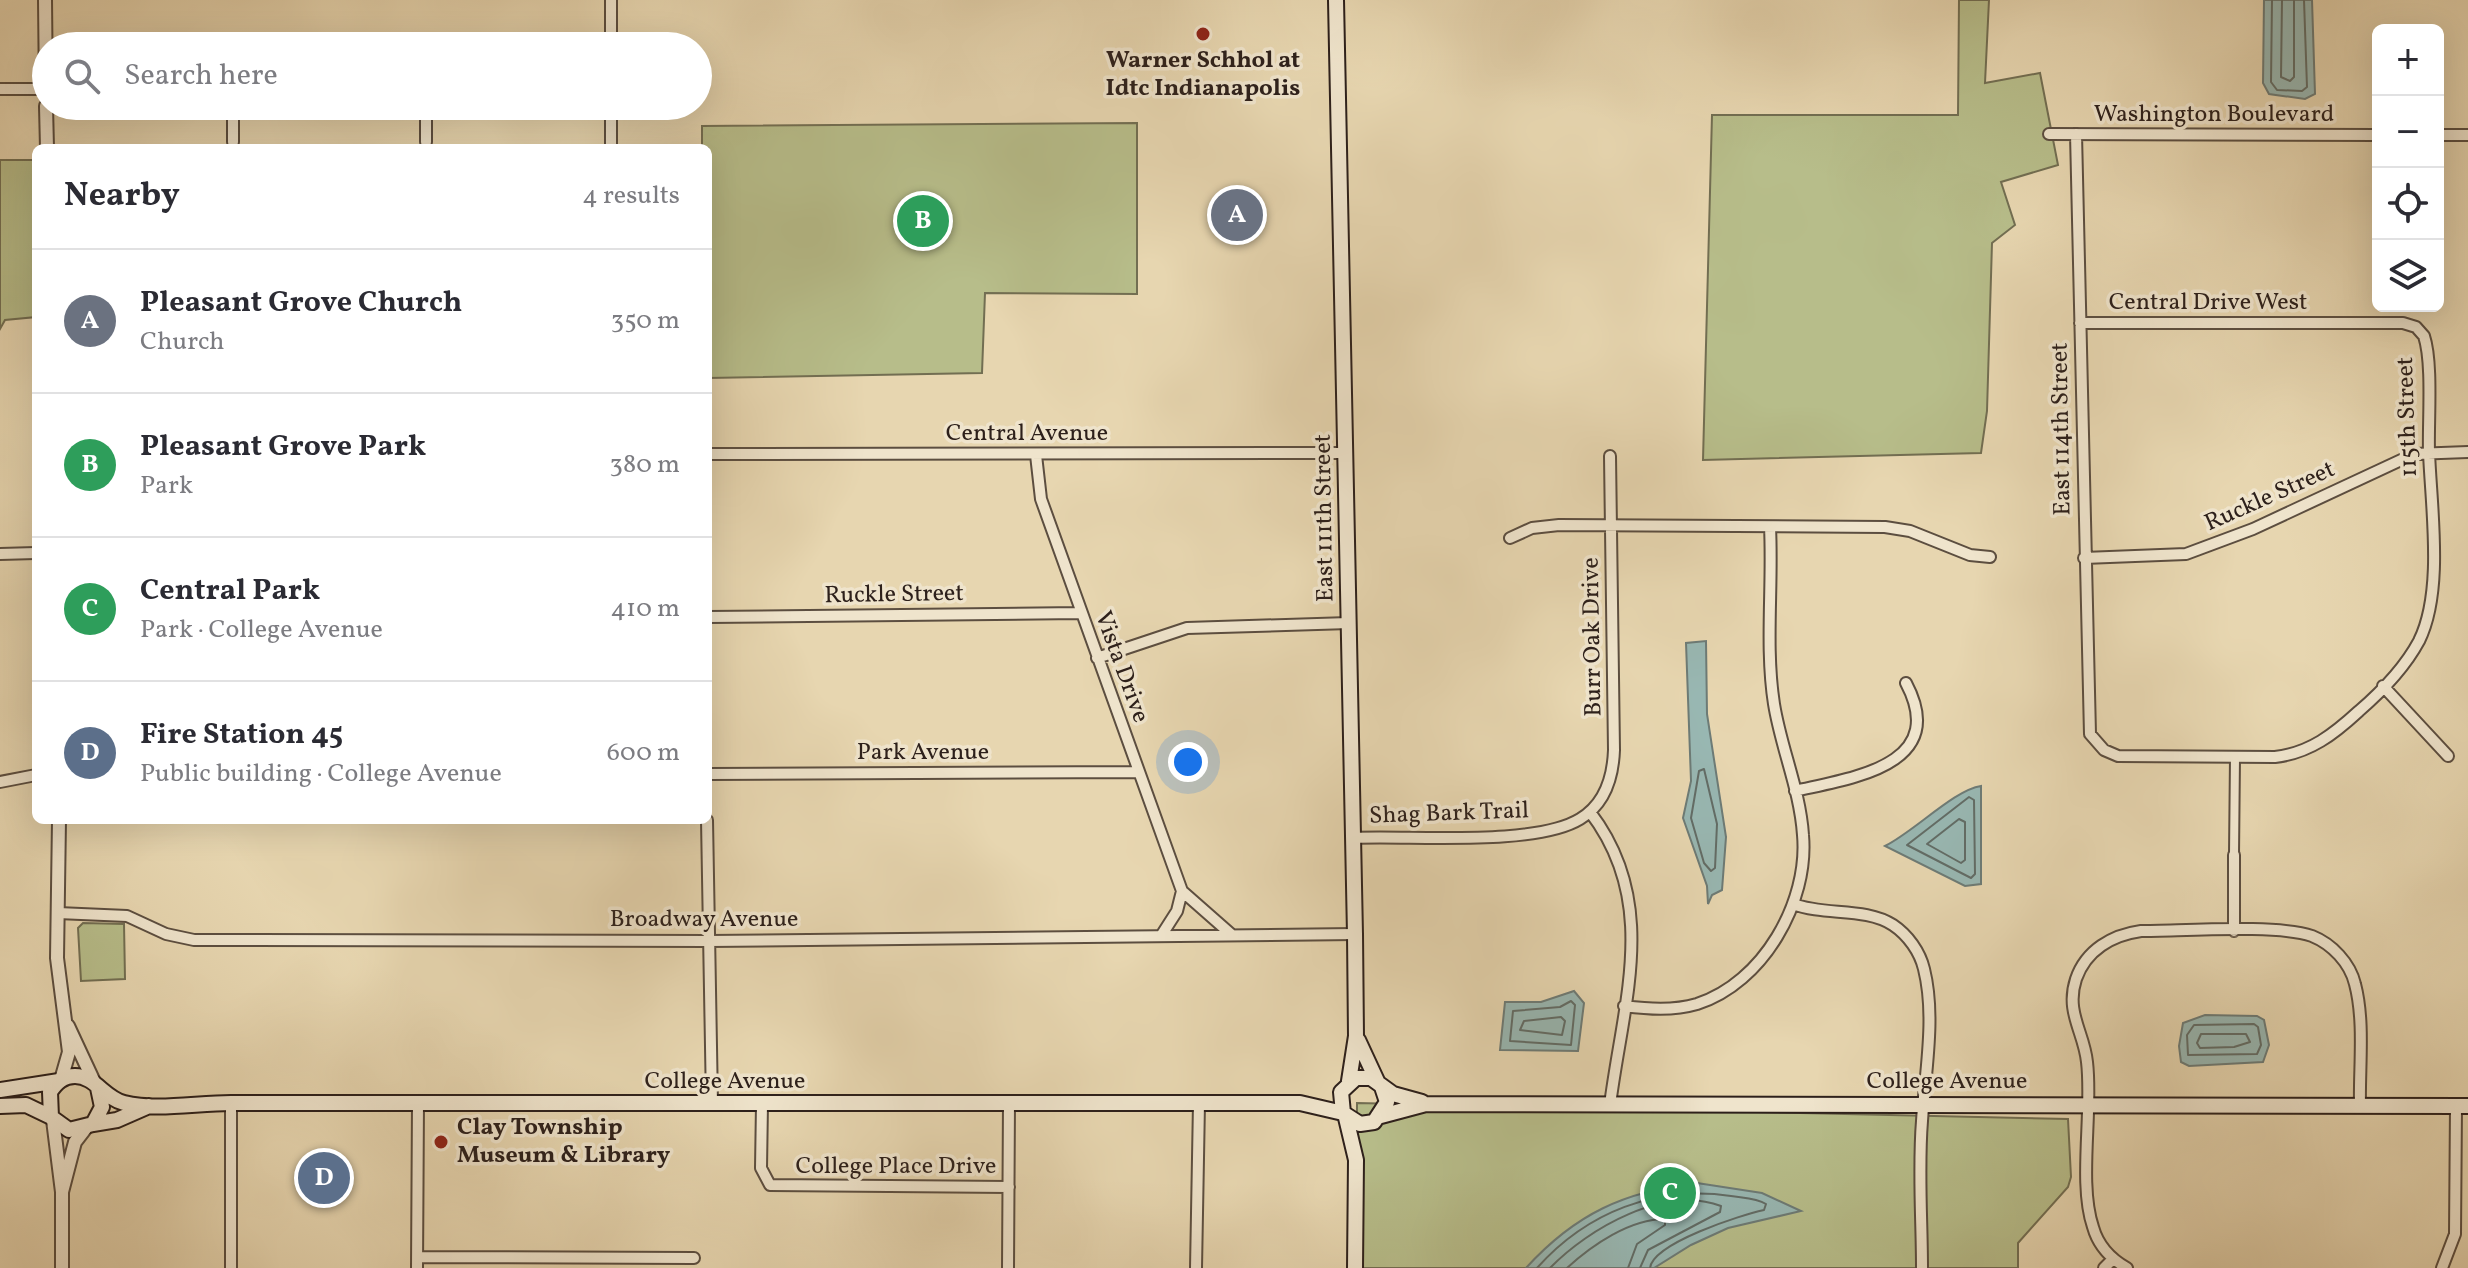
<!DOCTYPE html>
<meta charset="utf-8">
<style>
body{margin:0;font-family:Vollkorn,serif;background:#f7f7f7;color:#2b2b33}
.controls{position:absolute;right:24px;top:24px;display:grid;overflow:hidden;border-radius:12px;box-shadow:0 8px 32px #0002}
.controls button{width:72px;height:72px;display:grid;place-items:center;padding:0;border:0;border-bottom:2px solid #e1e1e2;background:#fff;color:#2b2b33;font:40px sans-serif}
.you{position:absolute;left:1188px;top:762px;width:28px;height:28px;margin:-20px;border:6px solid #fff;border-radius:50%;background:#1a73e8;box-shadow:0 0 0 12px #1a73e833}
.badge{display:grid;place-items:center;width:52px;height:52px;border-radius:50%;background:#8f2418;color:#fff;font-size:26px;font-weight:700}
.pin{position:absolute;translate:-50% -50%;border:4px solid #fff;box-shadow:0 2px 8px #0006}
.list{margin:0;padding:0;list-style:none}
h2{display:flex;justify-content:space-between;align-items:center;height:104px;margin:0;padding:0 32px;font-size:34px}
h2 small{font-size:26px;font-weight:400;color:#7c7c81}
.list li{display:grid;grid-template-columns:52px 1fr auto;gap:24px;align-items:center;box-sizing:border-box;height:144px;padding:0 32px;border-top:2px solid #e1e1e2}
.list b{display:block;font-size:30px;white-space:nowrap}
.list p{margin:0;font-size:26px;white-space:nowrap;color:#7c7c81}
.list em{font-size:26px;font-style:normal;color:#7c7c81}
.icon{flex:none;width:44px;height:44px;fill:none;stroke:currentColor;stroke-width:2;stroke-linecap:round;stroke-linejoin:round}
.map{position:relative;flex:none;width:2468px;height:1268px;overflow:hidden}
.search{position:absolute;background:#fff;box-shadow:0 8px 32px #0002;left:32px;top:32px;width:680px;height:88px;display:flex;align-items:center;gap:20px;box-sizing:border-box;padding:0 28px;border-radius:44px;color:#7c7c81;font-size:30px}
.panel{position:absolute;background:#fff;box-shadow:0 8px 32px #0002;left:32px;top:144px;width:680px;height:680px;border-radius:12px}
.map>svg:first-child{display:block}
</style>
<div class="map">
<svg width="2468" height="1268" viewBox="0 0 2468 1268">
<rect width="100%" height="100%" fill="#e7d6b0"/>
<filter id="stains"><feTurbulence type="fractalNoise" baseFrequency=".0025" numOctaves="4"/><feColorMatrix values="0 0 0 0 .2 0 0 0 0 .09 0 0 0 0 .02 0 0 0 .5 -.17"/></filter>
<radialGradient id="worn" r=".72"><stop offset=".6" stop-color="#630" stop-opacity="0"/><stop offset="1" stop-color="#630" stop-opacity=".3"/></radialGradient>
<path fill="#b7bd8a" stroke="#726e52" stroke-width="2" d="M1959,0H1989L1985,83L2040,73L2058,165L2001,182L2015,225L1992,243L1987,411L1981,453L1703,460L1712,115H1958Z
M1137,123V294L985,293L982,373L708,378V148H702V126Z
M0,160H36V317L5,320L0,329Z
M83,923L124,924L125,979L81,981L78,928Z
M1357,1103L2068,1119L2071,1177L2068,1187L2018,1243V1268H1356Z"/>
<path fill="#98b7b2" stroke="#6d7b76" stroke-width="2" d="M2264,0H2312L2315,94L2305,99L2269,94L2263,83Z
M1706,641L1707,714L1726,837L1722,890L1712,895L1708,904L1707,886L1683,818L1691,781L1686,643Z
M1981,786V884L1965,886L1885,846C1915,831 1954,790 1981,786Z
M1574,991L1584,1003L1578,1051L1500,1050L1505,1002H1541Z
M2205,1015L2257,1016L2264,1020L2269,1045L2263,1062L2189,1066L2181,1062L2179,1046L2183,1023Z
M1697,1183L1762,1193L1801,1211L1728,1228L1691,1245L1654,1268H1526C1575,1214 1625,1191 1697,1183Z"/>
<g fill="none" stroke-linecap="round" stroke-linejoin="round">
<path stroke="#626c66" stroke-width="2" d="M2272,0L2271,82L2277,90L2302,91L2307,87L2304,0
M2282,0L2281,77L2290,81L2294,77V0
M1704,769L1717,824L1715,868L1711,871L1704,863L1691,818L1699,771Z
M1969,797L1974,800L1975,874L1971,878L1907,845Z
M1959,819L1965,822V860L1961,863L1927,844Z
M1571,1001L1575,1005L1571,1045L1510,1041L1513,1011L1560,1007Z
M1561,1017L1565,1021L1562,1035L1520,1030L1524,1021Z
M2254,1024L2258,1027L2261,1045L2257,1054L2188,1055L2187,1035L2194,1025Z
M2201,1034H2246L2250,1042L2234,1047L2200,1048L2197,1043Z
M1537,1268C1587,1212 1656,1185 1731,1196C1742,1198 1756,1198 1766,1204L1764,1210C1741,1215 1653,1243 1650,1268
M1550,1268C1589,1228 1664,1185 1721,1206L1720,1212L1648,1250L1640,1268
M1567,1268C1592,1245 1630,1219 1665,1219V1225L1637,1244L1628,1268"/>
<g stroke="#5c4e40" stroke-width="12">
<path id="pedestrian" d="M2234,855L2235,757"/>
</g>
<g stroke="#5c4e40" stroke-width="14">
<path id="minor" d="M611,0V46
M45,45L217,46
M291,46L611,45
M0,89H46
M233,106V142
M426,106V142
M611,106V148
M2049,134L2378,135
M2076,134L2090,734L2104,750L2118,756L2275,757C2310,753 2334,734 2359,711C2381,692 2405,667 2419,641C2444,591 2431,507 2429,452C2428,422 2433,363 2424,336L2416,327L2403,323H2080
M2438,135H2468
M708,454L1346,453
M1036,455L1041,499L1182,891L1232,935
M1510,538L1532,528L1559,525L1885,527L1910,531L1970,555L1990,557
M0,554L36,553
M2084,558L2186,554L2253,529L2414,454L2468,452
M708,617L1080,613
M1097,658L1187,628L1349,623
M2383,686L2448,756
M708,774L1138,772
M0,782L36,775
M1795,791C1851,778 1950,766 1906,683
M1590,812C1660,903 1623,1002 1610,1105
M707,820L712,1103
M1353,838C1409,835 1534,847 1580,819C1605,804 1613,777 1614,750L1610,456
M1793,904C1825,916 1865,907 1893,925C1908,935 1920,952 1924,969C1936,1017 1925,1073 1922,1121C1918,1170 1922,1220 1922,1268
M58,913L127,916L166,934L194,940L709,941L1355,934
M2234,931V855
M1161,936L1177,911L1182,891
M1624,1006C1648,1009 1673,1011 1697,1004C1763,983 1809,902 1803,835C1800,790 1781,748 1774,704C1765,647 1773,585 1770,527
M762,1104L761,1168L770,1185L1009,1187
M418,1257L694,1258
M231,1268V1103
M417,1268L418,1103
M1008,1268L1009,1102
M1196,1268L1199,1103
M2104,1268L2113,1259
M2127,1268C2111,1259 2098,1245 2093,1227C2078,1183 2093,1112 2087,1062C2084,1032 2065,1012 2076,979C2086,950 2112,935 2141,931C2181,931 2279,924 2312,936C2332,944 2350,963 2355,984C2365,1022 2359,1068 2360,1106
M2442,1268L2455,1234L2456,1106"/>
</g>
<g stroke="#5c4e40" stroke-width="16">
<path id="tertiary" d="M45,0L46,94
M46,106L47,148
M59,820L57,958L69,1052L61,1080
M68,1026L95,1084
M53,1120L62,1192V1268
M62,1192L75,1142L85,1129"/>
</g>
<g stroke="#2d201b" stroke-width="18">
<path id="secondary" d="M1336,0L1355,934L1356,1036L1349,1081
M1358,1040L1377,1081
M1382,1087L1387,1102L1374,1122L1360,1124L1343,1113L1341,1092L1356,1078H1371L1393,1094L1422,1102
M98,1088L102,1107L93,1124L69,1130L51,1117L50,1092C56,1083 63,1076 75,1076C95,1076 104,1098 124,1103C157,1111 196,1103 231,1103H1300L1343,1113
M0,1090L59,1081
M0,1106L26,1105L51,1117
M1381,1116L1426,1104L2468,1106
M1346,1118L1356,1160L1355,1268
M93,1124L117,1120L149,1106"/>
</g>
<use href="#pedestrian" stroke="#efe4cc" stroke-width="8"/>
<use href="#minor" stroke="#efe4cc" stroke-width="10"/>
<use href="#tertiary" stroke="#efe4cc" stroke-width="12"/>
<use href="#secondary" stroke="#efe4cc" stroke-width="14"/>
</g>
<g fill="#8f2418" stroke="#efe4cc" stroke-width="3">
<circle cx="1203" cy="34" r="8"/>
<circle cx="441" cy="1142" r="8"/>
</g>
<g text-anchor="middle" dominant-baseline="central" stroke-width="7" stroke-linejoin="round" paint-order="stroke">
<g font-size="24" font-weight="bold" fill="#2d201b" stroke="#efe4cc">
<text x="1203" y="61">Warner Schhol at<tspan x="1203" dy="28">Idtc Indianapolis</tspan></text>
<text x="457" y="1128" text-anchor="start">Clay Township<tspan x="457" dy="28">Museum &amp; Library</tspan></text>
</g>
<g font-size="24" fill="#2d201b" stroke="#efe4cc">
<text x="2214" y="115">Washington Boulevard</text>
<text x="2208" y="303">Central Drive West</text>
<text transform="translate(2408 417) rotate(-92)">115th Street</text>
<text transform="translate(2062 429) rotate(-91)">East 114th Street</text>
<text x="1027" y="434">Central Avenue</text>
<text transform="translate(2270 497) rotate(-24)">Ruckle Street</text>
<text transform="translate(1325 518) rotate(-91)">East 111th Street</text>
<text transform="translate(894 595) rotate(-1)">Ruckle Street</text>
<text transform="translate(1593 637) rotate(-91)">Burr Oak Drive</text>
<text transform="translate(1121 667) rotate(70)">Vista Drive</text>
<text x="923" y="753">Park Avenue</text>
<text transform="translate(1449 814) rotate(-2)">Shag Bark Trail</text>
<text x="704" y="920">Broadway Avenue</text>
<text x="725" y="1082">College Avenue</text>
<text x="1947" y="1082">College Avenue</text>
<text x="896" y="1167">College Place Drive</text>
</g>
</g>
<rect width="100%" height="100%" filter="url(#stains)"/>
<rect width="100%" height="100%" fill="url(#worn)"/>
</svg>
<div class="controls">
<button>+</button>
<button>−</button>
<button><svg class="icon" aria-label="locate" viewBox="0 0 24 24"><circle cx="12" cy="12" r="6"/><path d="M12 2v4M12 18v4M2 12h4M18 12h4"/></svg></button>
<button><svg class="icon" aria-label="layers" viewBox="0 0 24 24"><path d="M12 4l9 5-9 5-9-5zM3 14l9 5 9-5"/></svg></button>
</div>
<div class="you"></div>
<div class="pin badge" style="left:1237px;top:215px;background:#6b7280">A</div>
<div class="pin badge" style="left:923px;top:221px;background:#2e9e5b">B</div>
<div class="pin badge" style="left:1670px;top:1193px;background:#2e9e5b">C</div>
<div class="pin badge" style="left:324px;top:1178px;background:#5c6f8a">D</div>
<div class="search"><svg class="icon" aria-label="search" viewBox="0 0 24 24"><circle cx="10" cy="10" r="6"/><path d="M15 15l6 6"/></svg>Search here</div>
<section class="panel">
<h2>Nearby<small>4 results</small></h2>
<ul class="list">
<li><span class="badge" style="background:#6b7280">A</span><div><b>Pleasant Grove Church</b><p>Church</p></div><em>350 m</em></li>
<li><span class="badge" style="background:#2e9e5b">B</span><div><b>Pleasant Grove Park</b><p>Park</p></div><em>380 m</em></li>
<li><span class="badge" style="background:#2e9e5b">C</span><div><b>Central Park</b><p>Park · College Avenue</p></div><em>410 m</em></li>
<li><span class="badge" style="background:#5c6f8a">D</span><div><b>Fire Station 45</b><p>Public building · College Avenue</p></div><em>600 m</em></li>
</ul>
</section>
</div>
